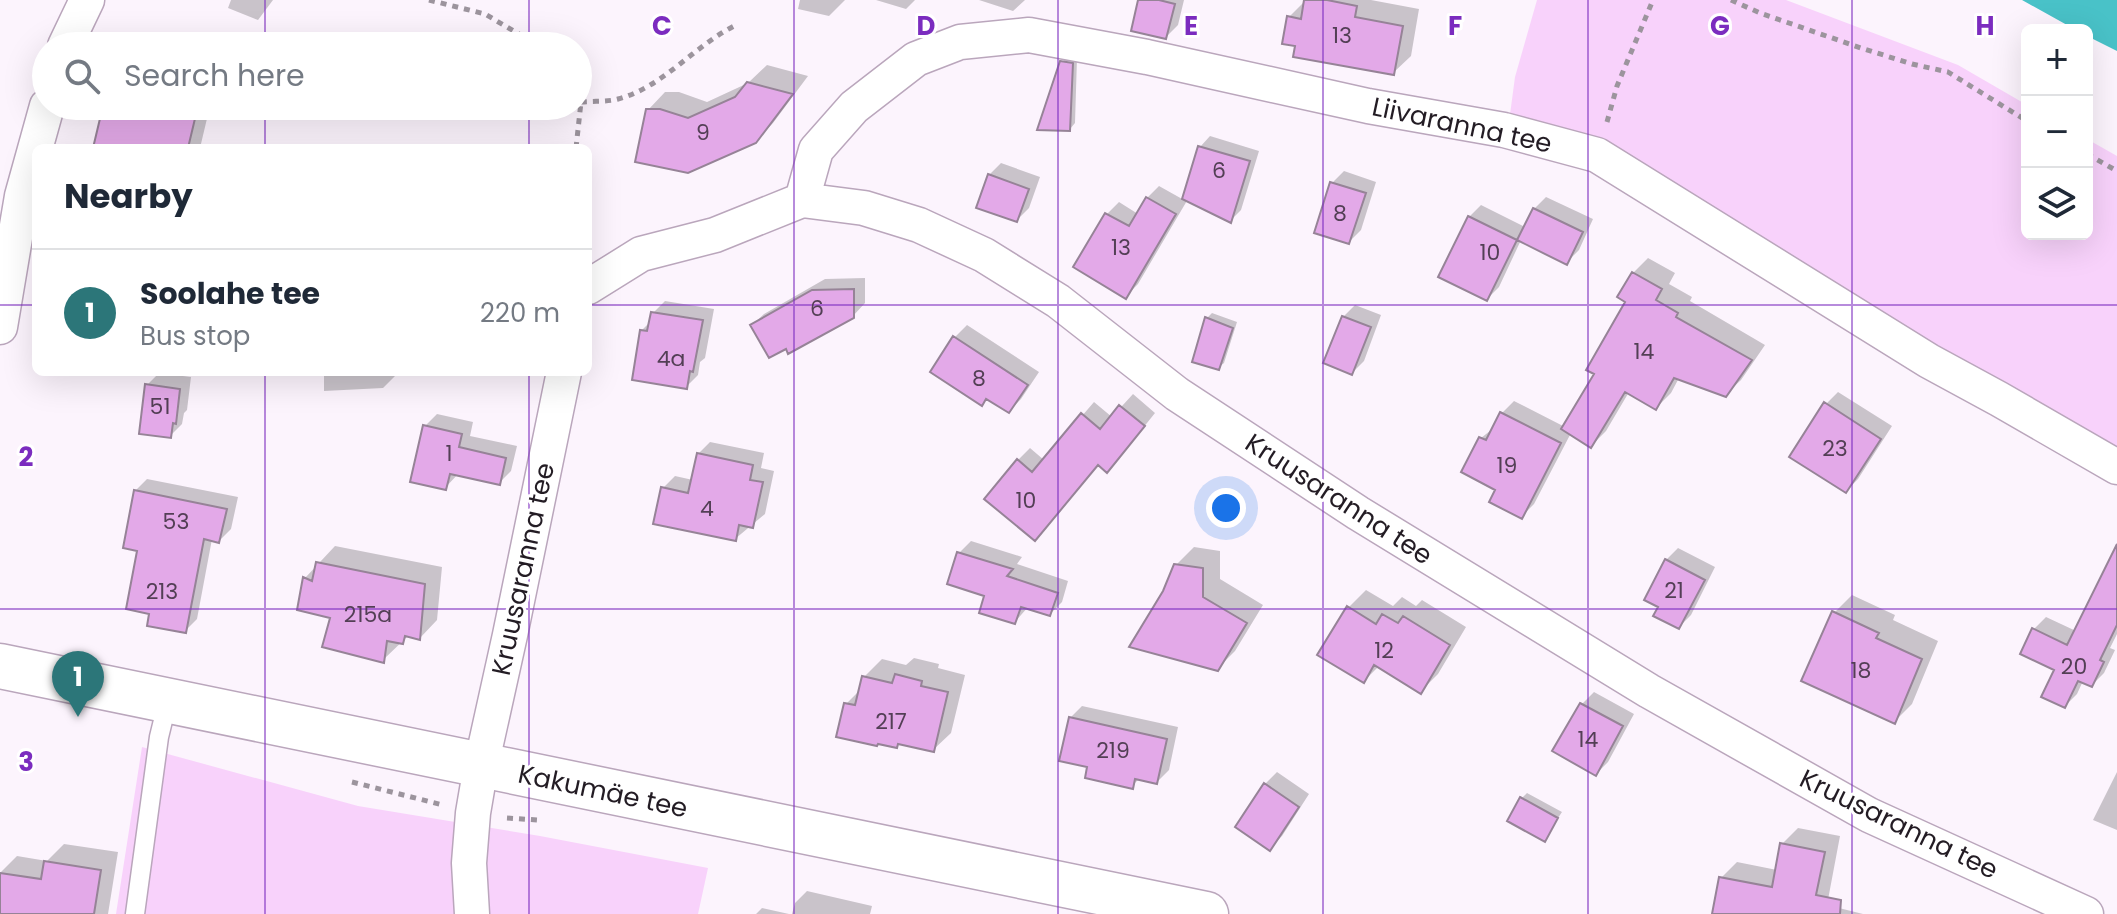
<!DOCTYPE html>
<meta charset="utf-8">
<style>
body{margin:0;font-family:Poppins,sans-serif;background:#f2f2f3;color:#1f2937}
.controls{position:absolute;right:24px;top:24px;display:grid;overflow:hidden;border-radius:12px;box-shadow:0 8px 32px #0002}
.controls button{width:72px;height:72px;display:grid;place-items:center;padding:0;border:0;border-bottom:2px solid #e0e1e3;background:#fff;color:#1f2937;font:40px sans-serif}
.you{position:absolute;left:1226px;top:508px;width:28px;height:28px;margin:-20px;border:6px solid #fff;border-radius:50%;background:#1a73e8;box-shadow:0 0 0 12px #1a73e833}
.badge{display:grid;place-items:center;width:52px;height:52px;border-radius:50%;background:#2c7679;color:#fff;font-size:26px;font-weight:700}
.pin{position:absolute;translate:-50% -66px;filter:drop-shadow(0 2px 4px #0008)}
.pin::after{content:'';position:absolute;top:42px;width:28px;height:24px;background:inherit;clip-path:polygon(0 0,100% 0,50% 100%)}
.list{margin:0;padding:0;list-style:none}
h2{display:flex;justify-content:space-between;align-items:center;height:104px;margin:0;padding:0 32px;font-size:34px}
h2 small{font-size:26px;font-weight:400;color:#747a83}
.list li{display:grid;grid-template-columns:52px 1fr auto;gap:24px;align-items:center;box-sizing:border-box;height:128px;padding:0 32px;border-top:2px solid #e0e1e3}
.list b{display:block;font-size:30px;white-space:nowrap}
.list p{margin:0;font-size:26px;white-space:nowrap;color:#747a83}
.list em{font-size:26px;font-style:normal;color:#747a83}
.icon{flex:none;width:44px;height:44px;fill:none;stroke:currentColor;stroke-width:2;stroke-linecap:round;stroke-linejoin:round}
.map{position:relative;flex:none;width:2117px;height:914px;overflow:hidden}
.search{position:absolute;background:#fff;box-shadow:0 8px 32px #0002;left:32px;top:32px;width:560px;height:88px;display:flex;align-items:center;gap:20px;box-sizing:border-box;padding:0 28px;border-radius:44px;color:#747a83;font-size:30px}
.panel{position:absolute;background:#fff;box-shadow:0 8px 32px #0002;left:32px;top:144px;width:560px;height:232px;border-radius:12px}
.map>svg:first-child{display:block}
</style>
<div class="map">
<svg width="2117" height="914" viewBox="0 0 2117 914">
<rect width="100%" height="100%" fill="#fcf4fd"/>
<path fill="#f8d2fb" d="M1537,0H1786L1958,65L2027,105V234H2087V139L2117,156V448L1973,367L1673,188L1509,122L1515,77Z
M142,747L358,806L540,836L708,868L698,914H116Z"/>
<path fill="#49c2c8" d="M2022,0H2117V51L2087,36V30H2076Z"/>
<path fill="#0003" d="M231,0H273L258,20L228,8Z
M800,0H845L829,16L798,9Z
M876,0H915L906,9Z
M979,0H1025L1013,11Z
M1140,0H1184L1178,25L1166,37Z
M1306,0H1371L1419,9L1411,56L1393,73L1297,44L1289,17Z
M1068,56L1077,58L1075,123L1070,129L1062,62Z
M767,65L808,76L773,123L755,142L648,110L665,92H679L707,102L748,83Z
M105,106H210L200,148H107Z
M1210,136L1259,151L1241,210L1231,220L1188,199L1138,284L1126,296L1076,267L1107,214L1119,202L1138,214L1147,198L1159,186L1184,200L1200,147Z
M1001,163L1040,177L1029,208L1017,220L989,175Z
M1344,171L1376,182L1361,230L1349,242L1332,183Z
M1546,197L1593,219L1579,250L1567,262L1521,240L1499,287L1487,299L1469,217L1481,205L1525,227L1534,209Z
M1648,258L1675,273L1669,284L1692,297L1690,301L1765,345L1741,380L1725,395L1679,378L1671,393L1656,408L1629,392L1606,431L1591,446L1571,433L1534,504L1522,516L1498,489L1481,438L1495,427L1502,413L1514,401L1565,427L1597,374L1628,302L1633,273Z
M865,278V303L853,316L786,346L752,325L764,314L825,279Z
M665,301L714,309L705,358L700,362L698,375L686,387L642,330L651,321L653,313Z
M1355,305L1381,315L1364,361L1352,373L1343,317Z
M1212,313L1237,322L1224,363L1218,368L1207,318Z
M967,325L1039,372L1021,399L1009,411L988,397L982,403L955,337Z
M324,372H395V376L383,388L324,391Z
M159,373L191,377L187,410L184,413L182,424L170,436L147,385Z
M1838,392L1892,426L1858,479L1846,491L1826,404Z
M1133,394L1155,413L1119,458L1099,464L1035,539L1018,460L1030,448L1044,460L1094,402L1112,417Z
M437,414L473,422L470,436L517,446L511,471L499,483L458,474L445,488L425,426Z
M710,442L764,453L761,468L774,471L765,514L735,539L663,488L675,476L693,480L698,454Z
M147,479L238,497L231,529L219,541L212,539L197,619L185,631L139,549L135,491Z
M971,541L1022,557L1017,564L1068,581L1062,602L1050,614L1028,607L1015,622L987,595L959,553Z
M335,546L442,567L437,620L420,638L409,635L383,660L332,617L305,578Z
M1194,547L1220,551V579L1263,605L1235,651L1217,669L1164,592L1176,565Z
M1678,548L1715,567L1691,615L1679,627L1666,560Z
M2117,558V634L2110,648L2115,650L2104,673L2092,685L2083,681L2077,694L2065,706L2056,669L2034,629L2046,617L2076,631Z
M1366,590L1393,606L1402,597L1416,606L1422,600L1466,627L1438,674L1421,691L1379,666L1364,681L1348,608Z
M1852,595L1895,615L1893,620L1938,641L1912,704L1894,722L1834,613Z
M914,658L939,664L938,668L965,675L951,733L933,750L900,742L896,746L846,704L861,689L864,677L882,659L906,665Z
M1594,692L1634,714L1608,762L1596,774L1582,704Z
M1082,706L1178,727L1169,770L1157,782L1140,778L1132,786L1090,766L1070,718Z
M1277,772L1309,794L1282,836L1270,848L1265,784Z
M2117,772V830L2093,820Z
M1527,793L1562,812L1544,839L1522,798Z
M1798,828L1840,836L1827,905L1863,914H1714L1721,878L1737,862L1777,870L1782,844Z
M64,844L118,852L108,914H0V873L17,856L47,861Z
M807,891L872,906L870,914H792L795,903Z
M762,908L789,914H756Z"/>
<path fill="#e3a9e8" stroke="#968397" stroke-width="2" d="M1138,0H1159L1175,4L1166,39L1131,31Z
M1304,0H1327L1357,6L1355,17L1403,26L1394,75L1293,57L1295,46L1282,44L1287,16L1301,19Z
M1060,61L1073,63L1070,131L1037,130Z
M747,82L793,94L756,143L688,173L635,162L646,109H660L688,118L735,97Z
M103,106H198L188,148H93Z
M1198,146L1250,161L1231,223L1182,199Z
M988,174L1029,189L1017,222L976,208Z
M1330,182L1366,193L1349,244L1314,233Z
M1146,197L1176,214L1126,299L1073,267L1105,213L1129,226Z
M1533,208L1583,232L1567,265L1517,240Z
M1468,216L1517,240L1487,301L1438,277Z
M1632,272L1662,289L1656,300L1678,313L1676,317L1752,360L1726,397L1674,378L1656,410L1625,392L1591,448L1561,429L1594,374L1586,370L1625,302L1617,297Z
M854,289V318L788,354L786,349L769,358L750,325L812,290Z
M651,312L703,320L693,372L690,371L687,389L632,380L640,330L647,331Z
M1342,316L1371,327L1352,375L1323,363Z
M1205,317L1233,328L1219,370L1192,362Z
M953,336L1028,385L1009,413L986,399L982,406L930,372Z
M145,384L180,389L176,424L173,423L171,438L139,434Z
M1824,402L1881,439L1846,493L1789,457Z
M1119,405L1145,426L1107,473L1098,465L1035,541L984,499L1017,459L1032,472L1081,413L1100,429Z
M1500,412L1561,443L1522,519L1489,502L1495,490L1461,472L1479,437L1486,440Z
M423,425L462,434L459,447L506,458L500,485L450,474L446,490L410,482Z
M697,453L753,465L750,480L763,482L753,528L739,525L736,541L653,524L661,487L688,493Z
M134,490L227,509L219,543L204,539L186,633L147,626L149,614L126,609L137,551L123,548Z
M2117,544V625L2100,660L2104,662L2092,687L2078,681L2065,708L2041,697L2054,670L2020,654L2032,628L2067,645Z
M957,552L1013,569L1007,576L1058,593L1050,616L1021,607L1015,624L979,613L984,596L947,584Z
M1665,559L1705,580L1679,629L1653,616L1658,607L1644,600Z
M316,562L425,584L420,640L405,636L403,644L387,641L384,663L322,647L330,618L297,610L303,577L312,581Z
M1174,564L1203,568V597L1247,623L1218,671L1129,647L1163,591Z
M1347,606L1376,624L1382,614L1398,623L1403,616L1450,645L1421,694L1374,665L1364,683L1317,655Z
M1832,611L1879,633L1876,638L1922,659L1895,724L1801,681Z
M895,674L922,681L921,686L948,692L934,752L898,744L897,748L878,744L877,746L836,737L844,703L855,705L862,676L892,683Z
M1580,703L1623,726L1596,776L1552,751Z
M1069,717L1167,739L1157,784L1135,779L1133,789L1085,778L1087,767L1059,761Z
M1264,783L1299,807L1270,851L1235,827Z
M1520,797L1558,818L1545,842L1507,821Z
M1780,843L1825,852L1816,895L1841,900L1840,914H1712L1719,877L1772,887Z
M44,861L101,870L94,914H0V873L41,879Z"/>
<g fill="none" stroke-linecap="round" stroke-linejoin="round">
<g stroke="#baa6bc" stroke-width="21">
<path id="service" d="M135,914L159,737L168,700"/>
</g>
<g stroke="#baa6bc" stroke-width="37">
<path id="minor" d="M65,46L87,0
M802,200L816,150L854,107L916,59L960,42L1029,35L1147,57L1368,106L1504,130L1597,155L1929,361L1999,399L2117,467
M588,287L641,254L715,235L802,200L864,208L919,225L984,255L1058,301L1177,394L1358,513L1649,691L1869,815L2086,914
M0,327L22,196L47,106
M472,914L469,863L473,813L481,766L510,635L564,372"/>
</g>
<g stroke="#baa6bc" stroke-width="47">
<path id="tertiary" d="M0,666L1206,914"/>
</g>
<path stroke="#9c949d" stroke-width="5" stroke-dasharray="6 6" stroke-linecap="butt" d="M429,0L485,14L539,46
M1731,0L1760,13L1861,48L1912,64L1948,72L2027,121
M581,102C593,101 607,102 618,99C663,87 693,47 734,26
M1607,122L1617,86L1653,0
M576,148L581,102L578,99
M2087,154L2117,171
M352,782L443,805
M507,818L537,820"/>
<use href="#service" stroke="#fff" stroke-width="18"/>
<use href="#minor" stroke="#fff" stroke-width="34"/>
<use href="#tertiary" stroke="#fff" stroke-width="44"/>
</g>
<path fill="none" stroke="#7b2cbf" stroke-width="2" stroke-opacity="0.55" d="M265,0V46M529,0V46M794,0V914M1058,0V914M1323,0V914M1588,0V914M1852,0V914M265,106V148M529,106V148M0,305H36M588,305H2117M265,372V914M529,372V914M0,609H2117"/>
<g text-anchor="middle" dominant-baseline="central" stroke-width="6" stroke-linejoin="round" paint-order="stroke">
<g font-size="22" fill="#533f55">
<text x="1342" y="35">13</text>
<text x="703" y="132">9</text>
<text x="1219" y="170">6</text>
<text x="1340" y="213">8</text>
<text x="1121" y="247">13</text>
<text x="1490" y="252">10</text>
<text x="817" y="308">6</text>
<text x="1644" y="351">14</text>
<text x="671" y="358">4a</text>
<text x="979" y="378">8</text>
<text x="160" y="406">51</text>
<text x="1835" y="448">23</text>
<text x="449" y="453">1</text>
<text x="1507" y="465">19</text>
<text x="1026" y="500">10</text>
<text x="707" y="508">4</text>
<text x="176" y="521">53</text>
<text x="1674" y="590">21</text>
<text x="162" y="591">213</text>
<text x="368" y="614">215a</text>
<text x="1384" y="650">12</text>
<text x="2074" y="666">20</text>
<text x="1861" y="670">18</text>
<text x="891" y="721">217</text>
<text x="1588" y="739">14</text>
<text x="1113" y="750">219</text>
</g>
<g font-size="26" fill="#231c24" stroke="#fff">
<text transform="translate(1462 125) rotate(12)">Liivaranna tee</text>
<text transform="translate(1339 499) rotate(33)">Kruusaranna tee</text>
<text transform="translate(523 569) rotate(-78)">Kruusaranna tee</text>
<text transform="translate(603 791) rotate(12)">Kakumäe tee</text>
<text transform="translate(1899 824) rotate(26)">Kruusaranna tee</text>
</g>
</g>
<g font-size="26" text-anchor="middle" font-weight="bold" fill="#7b2cbf" stroke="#fff" stroke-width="6" stroke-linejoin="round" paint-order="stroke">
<text x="662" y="35">C</text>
<text x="926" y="35">D</text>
<text x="1191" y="35">E</text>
<text x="1455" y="35">F</text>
<text x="1720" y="35">G</text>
<text x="1985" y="35">H</text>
<text x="26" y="466">2</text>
<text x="26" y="771">3</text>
</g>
</svg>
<div class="controls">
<button>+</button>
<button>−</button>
<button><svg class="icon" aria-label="layers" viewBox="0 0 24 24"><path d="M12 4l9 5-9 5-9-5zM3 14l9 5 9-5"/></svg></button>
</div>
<div class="you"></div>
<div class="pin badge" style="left:78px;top:717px">1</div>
<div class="search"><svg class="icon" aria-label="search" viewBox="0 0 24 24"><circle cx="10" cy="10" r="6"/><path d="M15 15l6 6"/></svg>Search here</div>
<section class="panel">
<h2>Nearby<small></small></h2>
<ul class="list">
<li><span class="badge">1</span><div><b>Soolahe tee</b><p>Bus stop</p></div><em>220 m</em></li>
</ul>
</section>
</div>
